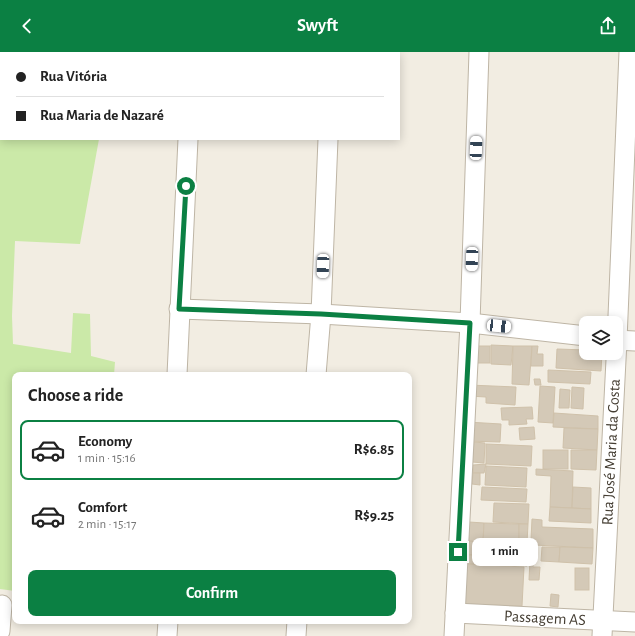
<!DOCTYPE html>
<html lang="en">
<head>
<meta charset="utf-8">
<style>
  body { margin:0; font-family:"Alegreya Sans",sans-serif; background:#f6f6f6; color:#222; height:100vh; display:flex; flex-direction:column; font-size:15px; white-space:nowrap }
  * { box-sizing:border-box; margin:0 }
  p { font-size:13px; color:#767676 }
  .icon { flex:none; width:22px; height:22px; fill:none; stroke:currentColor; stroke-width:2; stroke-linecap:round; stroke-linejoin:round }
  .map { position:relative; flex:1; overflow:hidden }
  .side { position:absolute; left:12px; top:320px; width:400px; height:252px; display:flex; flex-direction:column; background:#fff; border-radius:8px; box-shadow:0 2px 10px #0003 }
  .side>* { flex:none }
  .guide { position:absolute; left:0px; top:0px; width:400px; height:88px; box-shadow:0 2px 10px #0003; display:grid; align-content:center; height:88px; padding:0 16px; background:#fff }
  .fabs { position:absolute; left:579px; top:264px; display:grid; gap:8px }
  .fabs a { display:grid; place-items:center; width:44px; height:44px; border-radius:8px; background:#fff; box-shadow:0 2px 10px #0003; font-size:20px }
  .end { position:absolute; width:18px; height:18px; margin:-9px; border:5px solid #0b8043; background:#fff; box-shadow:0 0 0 2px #fff }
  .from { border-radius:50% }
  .bubble { position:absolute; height:28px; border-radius:8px; background:#fff; box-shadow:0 2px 10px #0003; font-size:13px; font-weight:700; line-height:28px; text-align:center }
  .car { position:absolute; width:12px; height:24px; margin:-12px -6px; border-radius:5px; box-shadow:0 0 3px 1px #0007; background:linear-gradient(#fff 24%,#345 0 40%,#fff 0 76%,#345 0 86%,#fff 0) }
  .guide b { display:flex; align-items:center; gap:14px; height:38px; font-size:15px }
  .guide b+b { border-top:1px solid #e0e0e0 }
  .guide i { width:10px; height:10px; background:#222 }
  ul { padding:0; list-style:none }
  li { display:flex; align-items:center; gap:12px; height:60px; margin:0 8px 6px; padding:0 8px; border:2px solid transparent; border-radius:8px }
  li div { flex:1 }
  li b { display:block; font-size:15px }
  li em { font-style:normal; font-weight:700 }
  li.active { border-color:#0b8043 }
  li>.icon { width:36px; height:36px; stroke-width:1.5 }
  h2 { padding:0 16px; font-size:18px; line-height:48px }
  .button { display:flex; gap:8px; margin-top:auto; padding:8px 16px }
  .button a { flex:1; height:46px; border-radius:8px; background:#0b8043; color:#fff; font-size:16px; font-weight:700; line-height:46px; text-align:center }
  header { display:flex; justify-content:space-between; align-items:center; height:52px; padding:0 16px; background:#0b8043; color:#fff; font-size:18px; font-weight:700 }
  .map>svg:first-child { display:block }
  .green { fill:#cbe9a8 }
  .building { fill:#d4c9b7; stroke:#cfc1aa }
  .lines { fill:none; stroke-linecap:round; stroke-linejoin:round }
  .minor-casing { stroke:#beb5a5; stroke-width:21 }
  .minor { stroke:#fff; stroke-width:19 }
  .route { stroke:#0b8043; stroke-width:5 }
  .labels { text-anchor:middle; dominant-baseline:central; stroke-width:3; stroke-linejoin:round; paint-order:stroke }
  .street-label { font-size:16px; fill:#443d32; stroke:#fff }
</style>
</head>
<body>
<header><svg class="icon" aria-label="back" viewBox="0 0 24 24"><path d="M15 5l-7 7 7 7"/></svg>Swyft<svg class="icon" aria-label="share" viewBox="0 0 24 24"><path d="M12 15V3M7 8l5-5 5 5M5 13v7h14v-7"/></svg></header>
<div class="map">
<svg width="635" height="584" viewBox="0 0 635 584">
  <rect width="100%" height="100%" fill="#f2ede2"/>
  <polygon class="green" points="0,0 132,0 1,1 1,87 99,87 80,192 15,189 12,264 13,292 71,301 73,261 90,262 91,304 115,310 114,323 15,323 15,539 0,537"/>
  <g class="building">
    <polygon points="491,293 513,294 511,313 491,312"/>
    <rect x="474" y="294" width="16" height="17"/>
    <polygon points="513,294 532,294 529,333 512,332"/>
    <polygon points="532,294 538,294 537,302 543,302 543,314 531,314"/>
    <polygon points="557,297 586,298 586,301 602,301 601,319 556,316"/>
    <polygon points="548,318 591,320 590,332 548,330"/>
    <polygon points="534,327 540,327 541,333 535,333"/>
    <polygon points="469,333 516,335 515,353 486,351 486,345 469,344"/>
    <polygon points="540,334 555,335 553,371 538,370"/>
    <polygon points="572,335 584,336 583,357 571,356"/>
    <polygon points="560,337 570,338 569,356 559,356"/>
    <polygon points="532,355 533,367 526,367 527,372 509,373 509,368 502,368 501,356"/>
    <polygon points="554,361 598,364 598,377 553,375"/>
    <polygon points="467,370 501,372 500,390 466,389"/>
    <polygon points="534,375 535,387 520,388 519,376"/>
    <polygon points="564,376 598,377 597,398 563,396"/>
    <polygon points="474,390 485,391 484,411 472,410"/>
    <polygon points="486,392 532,394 531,414 486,412"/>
    <rect x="543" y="398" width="25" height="19"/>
    <polygon points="571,398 597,398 596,418 571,417"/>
    <polygon points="486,412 484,421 473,421 473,413"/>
    <polygon points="486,414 527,416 526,435 485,433"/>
    <polygon points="536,417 573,419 572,456 550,455 551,424 536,423"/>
    <polygon points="473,421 480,421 480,433 472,432"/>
    <polygon points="482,435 527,437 526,450 481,448"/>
    <polygon points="573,435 591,436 591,457 572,456"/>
    <polygon points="494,451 529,452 528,472 493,470"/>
    <polygon points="550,455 591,457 591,471 549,469"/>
    <polygon points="532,467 542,468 542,475 593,477 593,496 534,493 533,515 540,515 539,528 529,528"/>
    <polygon points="469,470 484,471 483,490 468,489"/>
    <polygon points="484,471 519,472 519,490 483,490"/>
    <polygon points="519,472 528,472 527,491 519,490"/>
    <polygon points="468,489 483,490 482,503 467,503"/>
    <polygon points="483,490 527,491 527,514 482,512"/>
    <polygon points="542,495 560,495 559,510 541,509"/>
    <polygon points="560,495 593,496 592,512 559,510"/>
    <rect x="467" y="503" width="15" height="9"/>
    <polygon points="467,512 524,515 522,554 465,552"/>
    <rect x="575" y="516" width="14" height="22"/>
    <polygon points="551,542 559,543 558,555 550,554"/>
  </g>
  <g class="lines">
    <defs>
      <g id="minor">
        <polyline points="192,1 192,0"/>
        <polyline points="331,1 331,0"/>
        <polyline points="179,257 321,262 470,271 586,284"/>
        <polyline points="616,288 635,289"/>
        <polyline points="177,323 188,87"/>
        <polyline points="316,323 321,262 328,87"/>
        <polyline points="455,561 635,570"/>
        <polyline points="0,579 2,553"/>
        <polyline points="167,584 168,569"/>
        <polyline points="296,584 297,569"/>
        <polyline points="454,584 470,271 479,0"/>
        <polyline points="602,584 617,288 629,0"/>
      </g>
    </defs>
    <use href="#minor" class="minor-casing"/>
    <use href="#minor" class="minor"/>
  </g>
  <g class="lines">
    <polyline class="route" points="186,134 179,257 321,262 470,271 458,500"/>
  </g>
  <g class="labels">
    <g class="street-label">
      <text transform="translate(611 400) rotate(-87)">Rua José Maria da Costa</text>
      <text transform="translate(545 566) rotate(3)">Passagem AS</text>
    </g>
  </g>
</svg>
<div class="fabs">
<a><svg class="icon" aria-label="layers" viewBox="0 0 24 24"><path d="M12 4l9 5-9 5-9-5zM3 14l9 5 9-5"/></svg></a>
</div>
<i class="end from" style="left:186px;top:134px"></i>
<i class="end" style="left:458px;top:500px"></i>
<div class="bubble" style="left:472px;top:486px;width:66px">1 min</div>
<i class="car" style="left:476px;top:96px;rotate:2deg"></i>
<i class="car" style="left:472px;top:207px;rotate:182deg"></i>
<i class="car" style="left:323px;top:214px;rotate:182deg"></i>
<i class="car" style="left:499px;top:274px;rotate:96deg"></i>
<div class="guide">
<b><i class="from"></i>Rua Vitória</b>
<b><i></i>Rua Maria de Nazaré</b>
</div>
<section class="side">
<h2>Choose a ride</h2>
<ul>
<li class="active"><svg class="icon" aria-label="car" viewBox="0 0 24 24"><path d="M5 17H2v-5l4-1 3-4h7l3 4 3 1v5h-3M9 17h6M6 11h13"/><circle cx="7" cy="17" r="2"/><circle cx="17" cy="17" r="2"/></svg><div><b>Economy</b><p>1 min · 15:16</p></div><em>R$6.85</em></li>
<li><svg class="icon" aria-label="car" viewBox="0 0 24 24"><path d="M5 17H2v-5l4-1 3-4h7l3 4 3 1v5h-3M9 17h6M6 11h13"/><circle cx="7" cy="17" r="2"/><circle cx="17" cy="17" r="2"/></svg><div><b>Comfort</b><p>2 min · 15:17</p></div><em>R$9.25</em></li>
</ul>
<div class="button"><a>Confirm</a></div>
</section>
</div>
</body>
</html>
